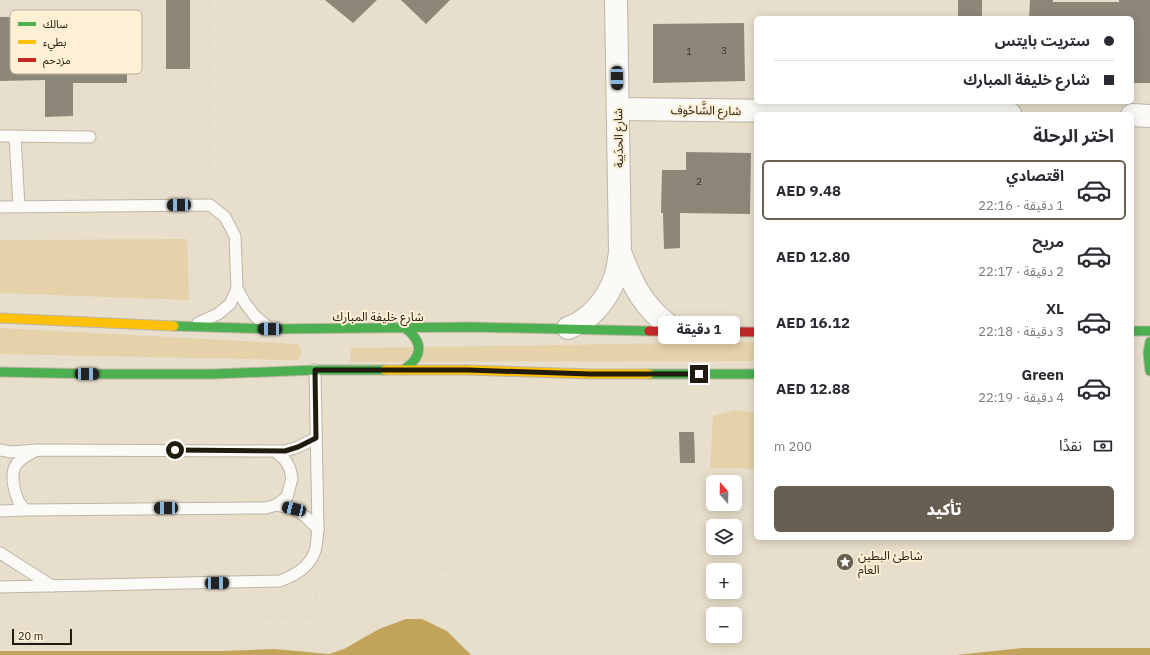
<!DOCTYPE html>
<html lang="ar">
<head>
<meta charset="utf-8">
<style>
  body { margin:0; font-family:"IBM Plex Sans","Noto Sans Arabic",sans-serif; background:#f7f7f7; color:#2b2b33; direction:rtl; height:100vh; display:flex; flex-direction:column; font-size:15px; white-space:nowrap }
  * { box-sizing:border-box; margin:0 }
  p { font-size:13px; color:#7c7c81 }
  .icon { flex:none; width:22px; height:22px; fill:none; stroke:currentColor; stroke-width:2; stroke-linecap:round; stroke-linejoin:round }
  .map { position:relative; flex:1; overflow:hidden; direction:ltr }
  .details { position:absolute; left:754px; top:112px; width:380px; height:428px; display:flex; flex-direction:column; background:#fff; border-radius:6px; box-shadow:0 2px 10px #0003; direction:rtl }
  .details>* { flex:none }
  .banner { position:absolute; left:754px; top:16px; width:380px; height:88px; border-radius:6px; box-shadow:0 2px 10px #0003; direction:rtl; display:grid; align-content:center; height:88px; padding:0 20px; background:#fff }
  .needle { width:26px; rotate:340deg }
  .controls { position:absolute; left:706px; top:475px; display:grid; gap:8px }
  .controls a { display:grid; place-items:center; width:36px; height:36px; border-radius:6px; background:#fff; box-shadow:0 2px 10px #0003; font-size:20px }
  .scale { position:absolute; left:12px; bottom:10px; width:60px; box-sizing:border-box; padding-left:4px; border:2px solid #211b0f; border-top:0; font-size:11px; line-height:14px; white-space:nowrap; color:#211b0f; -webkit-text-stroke:3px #fdf0d4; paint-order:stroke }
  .end { position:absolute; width:18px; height:18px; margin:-9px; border:5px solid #211b0f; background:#fff; box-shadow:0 0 0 2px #fff }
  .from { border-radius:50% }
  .bubble { position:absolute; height:28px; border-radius:6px; background:#fff; box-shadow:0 2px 10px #0003; font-size:13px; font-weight:800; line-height:28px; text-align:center; direction:rtl }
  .car { position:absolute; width:12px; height:24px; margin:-12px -6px; border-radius:5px; box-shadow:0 0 3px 1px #0007; background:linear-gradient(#222 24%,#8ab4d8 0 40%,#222 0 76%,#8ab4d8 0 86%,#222 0) }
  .banner b { display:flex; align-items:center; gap:14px; height:38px; font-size:15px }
  .banner b+b { border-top:1px solid #e1e1e2 }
  .banner i { width:10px; height:10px; background:#2b2b33 }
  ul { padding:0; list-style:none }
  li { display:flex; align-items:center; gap:12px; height:60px; margin:0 8px 6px; padding:0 12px; border:2px solid transparent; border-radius:6px }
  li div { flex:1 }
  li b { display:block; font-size:15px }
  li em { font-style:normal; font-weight:800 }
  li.current { border-color:#665f51 }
  li>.icon { width:36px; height:36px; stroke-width:1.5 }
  h2 { padding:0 20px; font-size:18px; line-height:48px }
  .pay { display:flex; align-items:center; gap:10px; height:44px; padding:0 20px; font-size:15px }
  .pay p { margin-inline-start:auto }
  .button { display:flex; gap:8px; margin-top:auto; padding:8px 20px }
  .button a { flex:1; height:46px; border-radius:6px; background:#665f51; color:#fff; font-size:16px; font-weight:800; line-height:46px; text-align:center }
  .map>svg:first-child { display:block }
  .green { fill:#e5d2ab }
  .water { fill:#c2a35a }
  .building { fill:#8d8779 }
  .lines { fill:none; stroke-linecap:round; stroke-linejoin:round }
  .lane-casing { stroke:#bdb5a7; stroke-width:13 }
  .street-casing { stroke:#bdb5a7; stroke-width:24 }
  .fast-casing { stroke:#bdb5a7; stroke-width:11 }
  .slow-casing { stroke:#bdb5a7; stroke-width:11 }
  .jam-casing { stroke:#bdb5a7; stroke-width:11 }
  .path { stroke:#dddad4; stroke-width:2.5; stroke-dasharray:2 3; stroke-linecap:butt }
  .lane { stroke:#fbfaf7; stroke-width:11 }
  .street { stroke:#fbfaf7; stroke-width:22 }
  .fast { stroke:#4caf50; stroke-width:9 }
  .slow { stroke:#ffc107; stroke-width:9 }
  .jam { stroke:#c62828; stroke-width:9 }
  .route { stroke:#211b0f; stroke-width:5 }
  .labels { text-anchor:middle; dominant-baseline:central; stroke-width:4; stroke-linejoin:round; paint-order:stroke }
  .number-label { font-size:10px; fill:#3c362a }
  .street-label { font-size:12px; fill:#211b0f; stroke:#fdf0d4 }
  .poi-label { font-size:12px; fill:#211b0f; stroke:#fdf0d4; text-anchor:start }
  .key { fill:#fdf0d4; stroke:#bbb099; stroke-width:1 }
  .key-label { font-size:11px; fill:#211b0f }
</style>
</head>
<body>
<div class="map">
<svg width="1150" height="655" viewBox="0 0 1150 655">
  <rect width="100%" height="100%" fill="#e7decb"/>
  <g class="green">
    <polygon points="187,239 189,300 0,293 0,240"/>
    <polygon points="0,328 298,344 302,354 297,360 0,354"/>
    <polygon points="756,342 756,361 350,362 351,348"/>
    <polygon points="735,410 756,413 756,469 710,468 713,416"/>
  </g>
  <g class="water">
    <polygon points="406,619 422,619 447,631 471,655 0,655 0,651 223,651 275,649 329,654 344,649 379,629"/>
    <polygon points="1022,648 1150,648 1150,655 956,655"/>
  </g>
  <g class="building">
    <rect x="166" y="0" width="24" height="69"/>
    <polygon points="325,0 377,0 353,23"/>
    <polygon points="401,0 450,0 426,24"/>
    <rect x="958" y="0" width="24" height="18"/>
    <polygon points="1030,0 1053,0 1053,2 1119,2 1119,0 1150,0 1150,83 1132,83 1132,18 1029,18"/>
    <polygon points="127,16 127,83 73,83 73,116 45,117 45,80 0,81 0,17"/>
    <polygon points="744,23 745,81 653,83 653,24"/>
    <polygon points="686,152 751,153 750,214 680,213 680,248 664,249 663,213 661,213 662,170 686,170"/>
    <polygon points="679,432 694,432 695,463 680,463"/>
  </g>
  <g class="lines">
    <defs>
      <g id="lane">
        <polyline points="0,136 90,137"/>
        <polyline points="15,136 19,207"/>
        <polyline points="0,207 210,205 225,217 235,236 237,289 245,303 255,316 268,327"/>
        <polyline points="198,323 218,314 230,304 237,289"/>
        <polyline points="0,450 11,452 37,450 285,451 298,447 316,438"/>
        <path d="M37,450c-7,4 -17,8 -21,15 -6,8 -2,26 2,35 1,3 5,7 7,10l241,-2 10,-3 11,-8 5,-19 -2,-9 -4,-8 -11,-10"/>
        <polyline points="276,505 294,509 306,517 318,529"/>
        <polyline points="0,511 25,510"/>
        <polyline points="0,553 52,586"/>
        <path d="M0,587l280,-6c15,-6 29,-13 35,-30 2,-6 2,-15 3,-22l-3,-159"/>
      </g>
      <g id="street">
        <polyline points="618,109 1010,114"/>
        <polyline points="1132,115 1150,116"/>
        <path d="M620,252c8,20 16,41 31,57 7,9 17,15 26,23"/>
        <path d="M568,328c5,-2 10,-4 14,-7 16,-10 29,-29 34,-47 2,-7 3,-15 4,-22l-4,-252"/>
      </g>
      <g id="fast">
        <polyline points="174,326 270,329 471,327 649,331"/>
        <polyline points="1132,331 1150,331"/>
        <polyline points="1150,342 1148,353 1150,371"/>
        <path d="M403,370c20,-13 21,-28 2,-42"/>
        <polyline points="0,372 101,374 214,374 315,370 385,370"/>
        <polyline points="649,374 756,374"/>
      </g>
      <g id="slow">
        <polyline points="0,318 174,326"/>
        <polyline points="385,370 468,370 590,374 649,374"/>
      </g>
      <polyline id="jam" points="649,331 756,332"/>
    </defs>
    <use href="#lane" class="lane-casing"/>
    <use href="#street" class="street-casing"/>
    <use href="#fast" class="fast-casing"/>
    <use href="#slow" class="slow-casing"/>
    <use href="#jam" class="jam-casing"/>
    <g class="path">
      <polyline points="209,0 210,190"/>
      <polyline points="334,513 387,545 414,559 434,566 451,571 476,574 494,572 520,566 564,541 580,527 638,485 697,476 756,479"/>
      <polyline points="1103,538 1112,542 1150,548"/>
      <polyline points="0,622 318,617 314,580"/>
    </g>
    <use href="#lane" class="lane"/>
    <use href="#street" class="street"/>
    <use href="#fast" class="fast"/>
    <use href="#slow" class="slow"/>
    <use href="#jam" class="jam"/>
  </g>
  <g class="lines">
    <polyline class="route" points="175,450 285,451 298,447 316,438 315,370 468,370 590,374 699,374"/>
  </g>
  <defs>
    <symbol id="sight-disc" viewBox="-11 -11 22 22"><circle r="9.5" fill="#665f51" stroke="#fdf0d4"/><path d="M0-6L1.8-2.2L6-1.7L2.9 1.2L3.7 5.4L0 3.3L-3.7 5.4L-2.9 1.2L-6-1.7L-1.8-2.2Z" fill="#fff"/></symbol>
  </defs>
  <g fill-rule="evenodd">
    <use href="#sight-disc" x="835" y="552" width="20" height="20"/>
  </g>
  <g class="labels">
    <g class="number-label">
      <text x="724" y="50">3</text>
      <text x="689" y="51">1</text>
      <text x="699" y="181">2</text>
    </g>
    <g class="street-label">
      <text transform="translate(706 110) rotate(1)">شارع الشَّاحُوف</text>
      <text transform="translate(618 138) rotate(-91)">شارع الحدَيبة</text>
      <text x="378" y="316">شارع خليفة المبارك</text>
    </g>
    <g class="poi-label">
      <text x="858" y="555">شاطئ البطين<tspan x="858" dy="14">العام</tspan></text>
    </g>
  </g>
  <rect x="10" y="10" width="132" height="64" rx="6" class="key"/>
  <rect x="18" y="22" width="18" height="4" fill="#4caf50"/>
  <rect x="18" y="40" width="18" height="4" fill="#ffc107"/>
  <rect x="18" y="58" width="18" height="4" fill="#c62828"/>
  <g class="key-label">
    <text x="43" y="28">سالك</text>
    <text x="43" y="46">بطيء</text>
    <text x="43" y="64">مزدحم</text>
  </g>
</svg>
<div class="controls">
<a><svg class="needle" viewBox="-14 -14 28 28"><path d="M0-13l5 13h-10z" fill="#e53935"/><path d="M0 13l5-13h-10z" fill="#7c7c81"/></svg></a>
<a><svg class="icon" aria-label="layers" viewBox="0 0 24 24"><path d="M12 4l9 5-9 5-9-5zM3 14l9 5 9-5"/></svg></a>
<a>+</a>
<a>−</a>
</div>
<div class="scale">20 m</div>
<i class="end from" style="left:175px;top:450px"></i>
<i class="end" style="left:699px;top:374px"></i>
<div class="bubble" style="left:658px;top:316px;width:82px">1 دقيقة</div>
<i class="car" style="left:617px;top:78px;rotate:179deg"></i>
<i class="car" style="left:179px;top:205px;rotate:269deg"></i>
<i class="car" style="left:270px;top:329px;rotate:271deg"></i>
<i class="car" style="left:87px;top:374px;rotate:91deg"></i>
<i class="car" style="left:166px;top:508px;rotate:269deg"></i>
<i class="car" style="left:294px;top:509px;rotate:283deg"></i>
<i class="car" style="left:217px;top:583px;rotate:89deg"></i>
<div class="banner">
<b><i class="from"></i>ستريت بايتس</b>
<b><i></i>شارع خليفة المبارك</b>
</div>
<section class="details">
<h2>اختر الرحلة</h2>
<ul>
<li class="current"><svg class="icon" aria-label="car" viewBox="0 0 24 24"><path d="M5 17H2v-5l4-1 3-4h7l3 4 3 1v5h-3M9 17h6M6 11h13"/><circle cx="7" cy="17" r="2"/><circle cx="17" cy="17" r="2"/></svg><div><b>اقتصادي</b><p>1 دقيقة · 22:16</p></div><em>AED 9.48</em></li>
<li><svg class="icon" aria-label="car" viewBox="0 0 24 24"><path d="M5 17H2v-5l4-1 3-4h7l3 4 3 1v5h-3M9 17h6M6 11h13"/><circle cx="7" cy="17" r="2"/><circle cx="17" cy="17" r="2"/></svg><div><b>مريح</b><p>2 دقيقة · 22:17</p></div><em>AED 12.80</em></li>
<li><svg class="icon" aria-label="car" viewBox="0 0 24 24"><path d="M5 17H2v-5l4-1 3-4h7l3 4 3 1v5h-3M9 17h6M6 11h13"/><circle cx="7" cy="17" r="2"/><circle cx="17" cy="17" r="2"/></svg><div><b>XL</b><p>3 دقيقة · 22:18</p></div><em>AED 16.12</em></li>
<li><svg class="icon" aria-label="car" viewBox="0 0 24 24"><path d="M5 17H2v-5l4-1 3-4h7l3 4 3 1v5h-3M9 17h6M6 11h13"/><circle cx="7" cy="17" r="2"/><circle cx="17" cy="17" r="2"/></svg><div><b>Green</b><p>4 دقيقة · 22:19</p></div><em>AED 12.88</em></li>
</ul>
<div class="pay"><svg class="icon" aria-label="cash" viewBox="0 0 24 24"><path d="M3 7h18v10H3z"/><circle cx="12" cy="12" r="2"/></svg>نقدًا<p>200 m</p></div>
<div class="button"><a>تأكيد</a></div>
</section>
</div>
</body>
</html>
